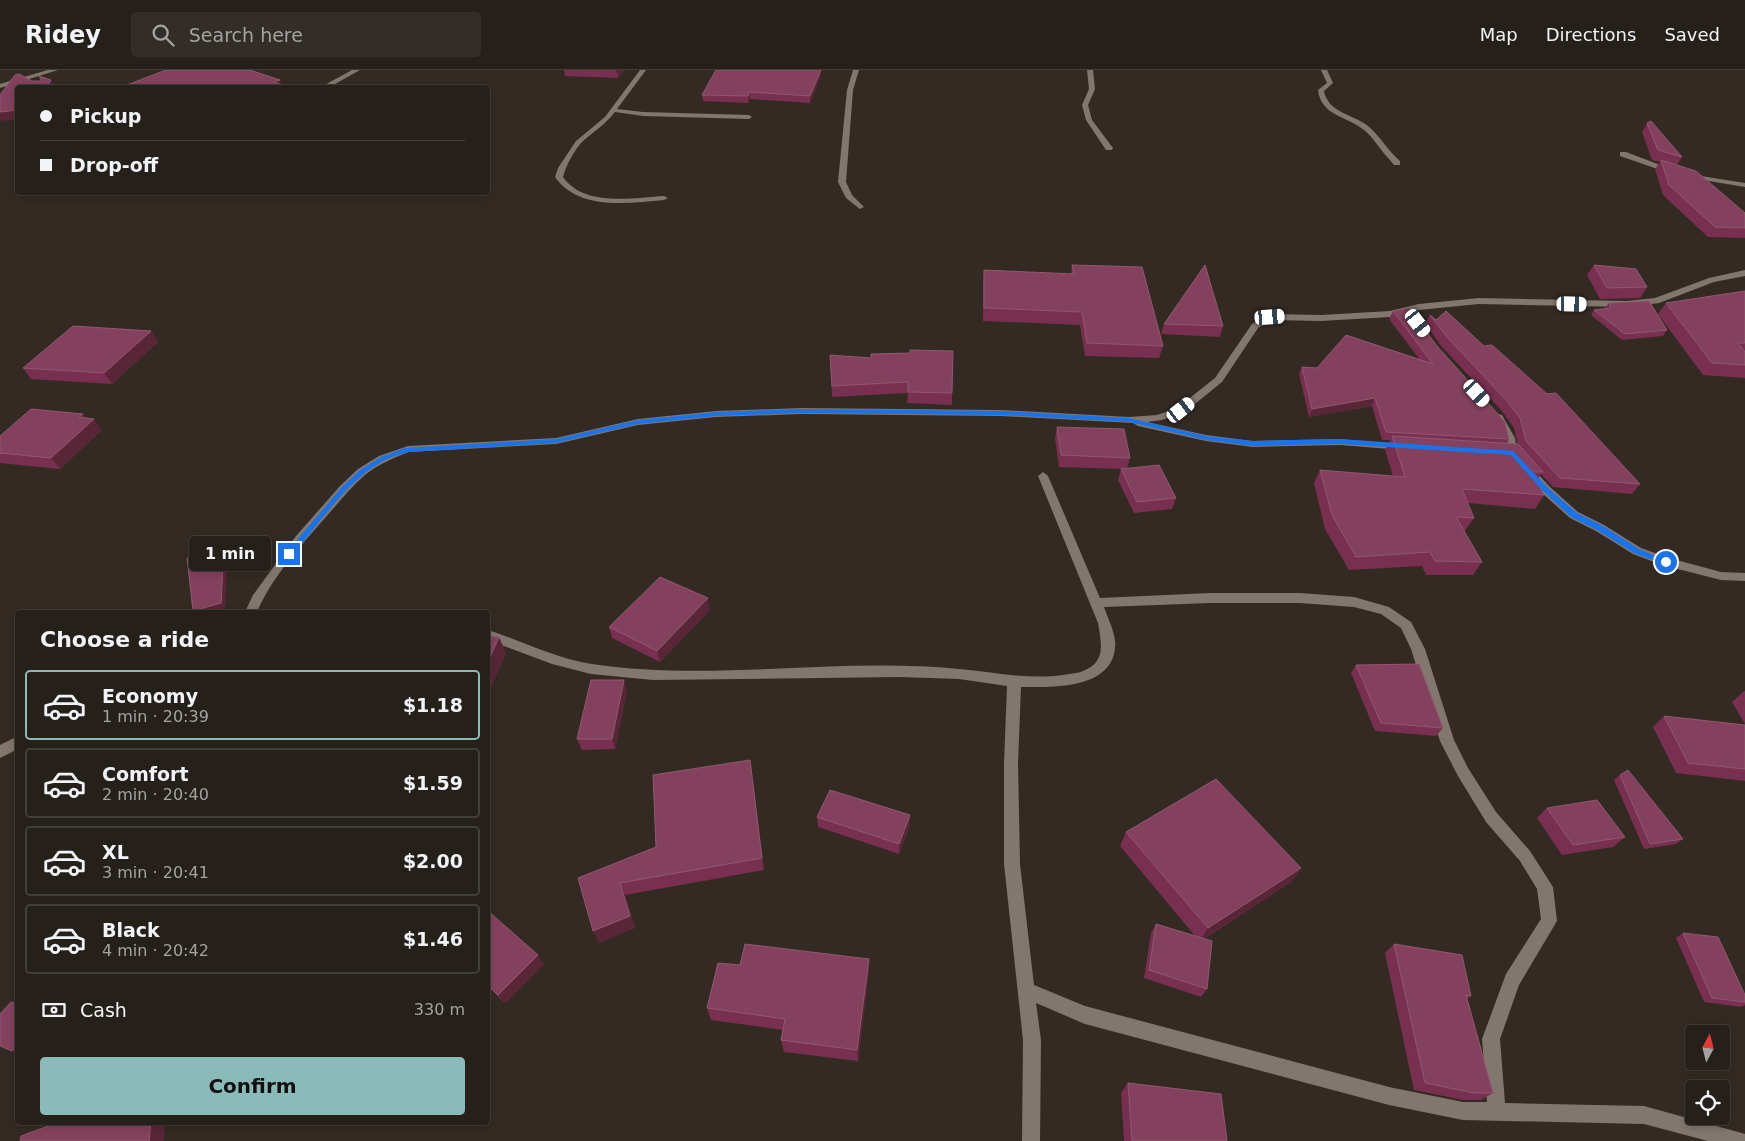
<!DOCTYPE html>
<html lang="en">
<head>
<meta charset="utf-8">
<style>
  body { margin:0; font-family:"DejaVu Sans",sans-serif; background:#322d27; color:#f1f3f6; height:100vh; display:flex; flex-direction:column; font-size:19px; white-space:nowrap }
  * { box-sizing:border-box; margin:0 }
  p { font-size:16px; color:#a4a3a2 }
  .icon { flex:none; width:28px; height:28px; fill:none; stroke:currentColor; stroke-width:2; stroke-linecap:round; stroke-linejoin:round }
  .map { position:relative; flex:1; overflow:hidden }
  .details { position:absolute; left:15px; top:540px; width:475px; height:515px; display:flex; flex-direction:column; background:#26201a; border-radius:5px; box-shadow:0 2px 8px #0003,0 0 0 1px #423e39 }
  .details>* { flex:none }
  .top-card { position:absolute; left:15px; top:15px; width:475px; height:110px; border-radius:5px; box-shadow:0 2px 8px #0003,0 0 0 1px #423e39; display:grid; align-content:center; height:110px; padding:0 25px; background:#26201a }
  .needle { width:32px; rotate:7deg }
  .controls { position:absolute; left:1685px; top:955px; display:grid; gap:10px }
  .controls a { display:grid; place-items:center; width:45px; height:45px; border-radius:5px; background:#26201a; box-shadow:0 2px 8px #0003,0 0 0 1px #423e39; font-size:25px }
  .end { position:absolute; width:22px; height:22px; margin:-11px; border:6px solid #1a73e8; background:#fff; box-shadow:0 0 0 2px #fff }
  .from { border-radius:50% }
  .bubble { position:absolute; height:35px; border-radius:5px; background:#26201a; box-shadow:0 2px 8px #0003,0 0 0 1px #423e39; font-size:16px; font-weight:700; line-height:35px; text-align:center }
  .car { position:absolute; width:15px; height:30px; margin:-15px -8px; border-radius:6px; box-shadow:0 0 4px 1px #0007; background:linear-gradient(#fff 24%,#345 0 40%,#fff 0 76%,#345 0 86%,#fff 0) }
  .top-card b { display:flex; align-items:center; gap:18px; height:48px; font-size:19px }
  .top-card b+b { border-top:1px solid #423e39 }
  .top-card i { width:12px; height:12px; background:#f1f3f6 }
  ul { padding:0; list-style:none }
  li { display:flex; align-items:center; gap:15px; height:70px; margin:0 10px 8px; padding:0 15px; border:2px solid #423e39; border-radius:5px }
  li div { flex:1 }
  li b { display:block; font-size:19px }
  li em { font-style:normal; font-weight:700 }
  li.current { border-color:#8bbbb9 }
  li>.icon { width:45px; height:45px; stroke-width:1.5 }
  h2 { padding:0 25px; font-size:22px; line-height:60px }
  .pay { display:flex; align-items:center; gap:12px; height:55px; padding:0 25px; font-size:19px }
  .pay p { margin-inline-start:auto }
  .action { display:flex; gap:10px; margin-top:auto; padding:10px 25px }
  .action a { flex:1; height:58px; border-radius:5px; background:#8bbbb9; color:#111; font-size:20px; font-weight:700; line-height:58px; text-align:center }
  header { display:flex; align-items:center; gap:30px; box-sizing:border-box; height:70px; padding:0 25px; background:#26201a; border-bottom:1px solid #423e39 }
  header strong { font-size:24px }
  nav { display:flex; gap:28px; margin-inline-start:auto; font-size:18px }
  .search { width:350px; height:45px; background:#322d27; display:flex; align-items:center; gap:12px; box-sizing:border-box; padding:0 18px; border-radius:5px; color:#a4a3a2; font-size:19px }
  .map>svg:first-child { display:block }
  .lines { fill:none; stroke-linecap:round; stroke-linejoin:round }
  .minor { fill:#82776e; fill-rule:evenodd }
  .wall { fill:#792f50 }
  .shaded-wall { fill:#592638 }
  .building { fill:#84415d; stroke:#91586f }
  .route { fill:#1a73e8 }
</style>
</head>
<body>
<header>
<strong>Ridey</strong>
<div class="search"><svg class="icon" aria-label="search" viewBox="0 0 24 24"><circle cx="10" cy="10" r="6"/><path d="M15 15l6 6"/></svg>Search here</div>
<nav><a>Map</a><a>Directions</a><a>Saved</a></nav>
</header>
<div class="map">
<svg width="1745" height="1071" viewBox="0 0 1745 1071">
  <rect width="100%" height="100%" fill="#332a23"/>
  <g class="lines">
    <g class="minor">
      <polygon points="48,0 58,0 0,18 0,14"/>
      <polygon points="352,0 360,0 328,18 319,18"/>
      <path d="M640,0h6l-29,39 26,3 106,3 3,2 -3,2 -106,-3 -28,-4c-9,12 -22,20 -33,30 -8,9 -16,23 -19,35 21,30 69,21 101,19l4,2 -4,2c-36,3 -85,11 -109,-23l3,-9 18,-27 29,-24z"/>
      <polygon points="853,0 859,0 853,20 846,112 852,125 864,137 860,139 846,128 838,112 847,20"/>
      <polygon points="1087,0 1093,0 1095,19 1088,35 1092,50 1113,78 1112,80 1106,80 1086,50 1082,35 1089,19"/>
      <path d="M1321,0h6l6,13 -9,8c4,22 29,23 44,35 12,10 20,25 32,35v4h-6l-4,-5c-9,-9 -16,-22 -26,-30 -17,-14 -43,-14 -46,-40l9,-7z"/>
      <polygon points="1620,82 1626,82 1676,101 1669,103 1620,86"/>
      <polygon points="1688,104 1745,113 1745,117 1691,108 1688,108"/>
      <path d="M1745,200v6l-31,6 -55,21 -32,4 -148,-3 -60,6 -29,7 -69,4 -49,-1 -14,8 -36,54 -37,30 -23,8 -15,2 59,13 47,6 87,-2 67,6 1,2 -1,2 -4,1 -63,-5 -87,2 -47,-6 -68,-15 -5,-3 -132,-7 -199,-2 -86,3 -78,8 -82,19 -147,8c-16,6 -30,12 -44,23 -14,12 -26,27 -39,42 -25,28 -54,60 -69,95h-12l8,-17 43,-59 44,-50 18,-17 21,-13 29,-10 148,-8 82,-19 78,-8 86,-3 199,2 128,7 28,-2 20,-7 38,-30 37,-54 18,-10 51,1 69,-4 29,-7 60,-6 148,3 28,-3 54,-20z"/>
      <polygon points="1498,344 1502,345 1515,368 1517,381 1550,417 1578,442 1604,455 1641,478 1669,488 1721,502 1745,503 1745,511 1721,510 1662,495 1633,484 1596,461 1570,448 1542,423 1509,385 1505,378 1505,368 1493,347"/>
      <path d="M1043,402l5,4 52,122 110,-5h90l54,4 35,10 22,15 14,27 29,91 14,28 28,44 34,39 23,36 4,34 -38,64 -19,54 5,64 139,3 94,26 7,2v7h-37l-64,-17 -181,-4 -74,-15 -304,-81 -49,-21 5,37 -1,101h-18l1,-101 -19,-176v-100l3,-78 -48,-7 -60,-2 -246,3 -62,-6 -39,-10 -64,-24v-10c34,11 68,29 104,34 120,18 247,-7 367,5 37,3 72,12 110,5 4,-1 10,-1 14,-3 24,-9 18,-29 15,-48l-60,-147zM1210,533h90l54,4 27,7 20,14 10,21 29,92 18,35 28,46 34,39 17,28 4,30 -35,55 -24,65 5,63h-24l-74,-15 -304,-81 -51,-21 -14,-121 -2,-100 3,-77c30,0 90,3 94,-39 2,-12 -7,-29 -11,-41z"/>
      <polygon points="18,666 18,679 0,688 0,675"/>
    </g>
  </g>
  <g class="wall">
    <polygon points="564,0 624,0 618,8 565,6"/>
    <polygon points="821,6 810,33 750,29 748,33 703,31 702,25"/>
    <polygon points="1647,53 1682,87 1677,95 1745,143 1745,168 1708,167 1663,125 1655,99 1660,92 1652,90 1642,62"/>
    <polygon points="1072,195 1163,276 1159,288 1085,286 1080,255 983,251 983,213 984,200 1071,204"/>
    <polygon points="1594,195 1647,217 1640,228 1600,229 1587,205"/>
    <polygon points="1745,221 1745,308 1703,305 1658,244 1666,233"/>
    <polygon points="1609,233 1667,260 1663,266 1622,270 1591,245 1594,240 1605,238"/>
    <polygon points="1393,241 1509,369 1507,374 1518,375 1514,358 1502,341 1442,277 1425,254 1430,245 1436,250 1484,276 1640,414 1632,424 1553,417 1541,404 1537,411 1544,425 1535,439 1468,433 1474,448 1464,462 1482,492 1473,505 1426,505 1422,496 1349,500 1325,459 1314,413 1320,400 1393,406 1385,380 1390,370 1382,370 1372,336 1309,347 1299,304 1302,297 1317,298 1420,290 1389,249"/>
    <polygon points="1164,254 1223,256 1220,267 1161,264"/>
    <polygon points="151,261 158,272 112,314 31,309 23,298"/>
    <polygon points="830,285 952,323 952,335 907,333 908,323 832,327"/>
    <polygon points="86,348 102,360 60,399 0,393 0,366"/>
    <polygon points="1057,357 1130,388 1127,398 1176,428 1172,439 1134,443 1118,410 1121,399 1125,399 1059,397 1055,368"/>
    <polygon points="710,540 660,592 612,568 609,557"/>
    <polygon points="1356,595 1443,658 1436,666 1375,661 1351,603"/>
    <polygon points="627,621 615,679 582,680 577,669"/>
    <polygon points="1744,621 1745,621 1745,654 1732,632"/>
    <polygon points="1664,646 1745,655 1745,711 1676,703 1653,657"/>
    <polygon points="752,703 764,800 625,825 635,858 599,873 578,808 656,777"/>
    <polygon points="1620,705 1683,769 1676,774 1644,779 1614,710"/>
    <polygon points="1547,738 1625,767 1613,777 1562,785 1537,748"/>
    <polygon points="910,745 910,755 899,784 818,757 817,747"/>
    <polygon points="1126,762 1301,798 1291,812 1204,869 1207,919 1201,927 1144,908 1151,863 1156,854 1195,866 1120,776"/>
    <polygon points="488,841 544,894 505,933 488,917"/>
    <polygon points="1683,863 1745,925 1745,935 1741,937 1704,932 1676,868"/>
    <polygon points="1394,874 1471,926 1467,929 1493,1023 1481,1030 1463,1030 1414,1020 1385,883"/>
    <polygon points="740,895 869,902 858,991 784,982 781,970 783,960 711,950 707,938"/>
    <polygon points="1128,1013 1227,1071 1124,1071 1121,1023"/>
  </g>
  <g class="shaded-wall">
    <polygon points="616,0 624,0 618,8"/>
    <polygon points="821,0 821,6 810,33 810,26"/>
    <polygon points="51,10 56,18 46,18"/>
    <polygon points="280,10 283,18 274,12"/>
    <polygon points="749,22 750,29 748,33 748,26"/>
    <polygon points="18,40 18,49 0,51 0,42"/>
    <polygon points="151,261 158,272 112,314 104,303"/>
    <polygon points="1375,328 1372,336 1309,347 1312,339"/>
    <polygon points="83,344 89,353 94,349 102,360 60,399 51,388 79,347"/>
    <polygon points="224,477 228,483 225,539 212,542 194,542 193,541"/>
    <polygon points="708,528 710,540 660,592 657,581"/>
    <polygon points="499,567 506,583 488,625 488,592"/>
    <polygon points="624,610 627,621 615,679 612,669"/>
    <polygon points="750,690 752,703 764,800 762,788"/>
    <polygon points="910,745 910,755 899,784 899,774"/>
    <polygon points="1301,798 1291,812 1200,871 1208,858"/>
    <polygon points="620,813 625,825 635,858 599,873 593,861"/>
    <polygon points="538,885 544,894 505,933 498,925"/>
    <polygon points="869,889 869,902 858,991 857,980"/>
    <polygon points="18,975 18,983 12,981"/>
    <polygon points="151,1052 165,1052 164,1071 149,1071"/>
  </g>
  <g class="building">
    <polygon points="166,0 250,0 280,10 274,12 289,18 119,18"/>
    <polygon points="716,0 821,0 810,26 749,22 748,26 702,25"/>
    <polygon points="19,4 32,11 42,11 39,6 51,10 46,18 18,18 18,40 0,42 0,25 15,5"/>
    <polygon points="1651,51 1682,87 1658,80 1647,53"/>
    <polygon points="1661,90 1696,101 1745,143 1745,158 1715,157 1669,115"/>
    <polygon points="1072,195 1142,197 1163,276 1087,273 1082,242 984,238 984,200 1074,204"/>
    <polygon points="1205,195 1223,256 1164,254"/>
    <polygon points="1594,195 1636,199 1647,217 1607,218"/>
    <polygon points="1745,221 1745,273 1738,273 1745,282 1745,295 1712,293 1666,233"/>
    <polygon points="1649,231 1667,260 1625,264 1594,240 1611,238 1609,233"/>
    <polygon points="1409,238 1437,276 1505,352 1509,369 1386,362 1375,328 1312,339 1302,297 1317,298 1346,265 1433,294 1393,241"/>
    <polygon points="1446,241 1484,276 1492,275 1547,324 1556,323 1640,414 1560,408 1526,371 1520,348 1507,331 1447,267 1430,245 1436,250"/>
    <polygon points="73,256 151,261 104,303 23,298"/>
    <polygon points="910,280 953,281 952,323 908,322 908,312 832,316 830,285 871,288 871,284 910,283"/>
    <polygon points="31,339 83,344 79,347 94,349 51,388 0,383 0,366"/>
    <polygon points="1057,357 1124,359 1130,388 1061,385"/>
    <polygon points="1392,366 1518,374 1543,402 1532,402 1544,425 1462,419 1474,448 1456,447 1482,492 1435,491 1430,482 1356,487 1332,445 1320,400 1405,407"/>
    <polygon points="1159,395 1176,428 1137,432 1121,399"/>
    <polygon points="224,477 221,533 193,541 187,488"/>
    <polygon points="660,507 708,528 657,581 609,557"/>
    <polygon points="488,566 499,567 488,592"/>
    <polygon points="1419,594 1443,658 1381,653 1356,595"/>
    <polygon points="591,610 624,610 612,669 577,669"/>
    <polygon points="1664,646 1745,655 1745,699 1688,693"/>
    <polygon points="750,690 762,788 620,813 630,846 593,861 578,808 656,777 653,705"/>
    <polygon points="1628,700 1683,769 1650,774 1620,705"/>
    <polygon points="1216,709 1301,798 1208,858 1126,762"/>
    <polygon points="830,720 910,745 899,774 817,747"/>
    <polygon points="1597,730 1625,767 1573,775 1547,738"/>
    <polygon points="488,841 538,885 498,925 488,915"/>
    <polygon points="1156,854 1212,871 1207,919 1149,900"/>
    <polygon points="1683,863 1718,867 1745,925 1745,932 1712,928"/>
    <polygon points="745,874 869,889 857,980 781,970 785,949 707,938 718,893 740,895"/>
    <polygon points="1394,874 1462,885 1471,926 1466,925 1493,1023 1474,1023 1425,1013"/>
    <polygon points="11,932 18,934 18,975 12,981 0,976 0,944"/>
    <polygon points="1128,1013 1221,1024 1227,1071 1132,1071"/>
    <polygon points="59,1052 151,1052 149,1071 20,1071 21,1066"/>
  </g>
  <path class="route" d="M802,339l199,2 128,7 77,18 47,5 87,-2 173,12 35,37 29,25 26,13 36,23 31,13 -4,3 -32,-12 -37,-23 -26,-13 -28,-26 -32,-36 -171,-11 -87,2 -47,-6 -77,-18 -128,-7 -199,-2 -86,3 -78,8 -82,19 -147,9c-8,2 -15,4 -22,7 -38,18 -69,66 -95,97l-3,1 -4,-3 57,-67 18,-17 21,-13 24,-9 151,-9 82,-19 78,-8z"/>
</svg>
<div class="controls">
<a><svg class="needle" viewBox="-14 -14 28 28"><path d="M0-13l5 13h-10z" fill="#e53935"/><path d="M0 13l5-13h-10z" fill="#a4a3a2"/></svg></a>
<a><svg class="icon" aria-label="locate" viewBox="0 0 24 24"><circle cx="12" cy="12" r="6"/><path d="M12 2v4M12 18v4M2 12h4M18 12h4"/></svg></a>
</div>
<i class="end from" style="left:1666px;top:492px"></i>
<i class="end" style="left:289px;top:484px"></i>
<div class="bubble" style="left:189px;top:466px;width:82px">1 min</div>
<i class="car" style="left:1572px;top:234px;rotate:91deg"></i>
<i class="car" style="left:1270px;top:247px;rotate:86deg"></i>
<i class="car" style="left:1418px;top:253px;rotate:142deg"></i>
<i class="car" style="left:1477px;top:323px;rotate:138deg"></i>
<i class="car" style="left:1181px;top:340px;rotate:52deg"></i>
<div class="top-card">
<b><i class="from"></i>Pickup</b>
<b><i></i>Drop-off</b>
</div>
<section class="details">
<h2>Choose a ride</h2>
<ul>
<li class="current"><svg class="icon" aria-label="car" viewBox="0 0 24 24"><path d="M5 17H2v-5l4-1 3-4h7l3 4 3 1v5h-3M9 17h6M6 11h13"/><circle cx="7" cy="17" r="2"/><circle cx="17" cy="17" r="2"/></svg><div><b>Economy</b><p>1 min · 20:39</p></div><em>$1.18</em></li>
<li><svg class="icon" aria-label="car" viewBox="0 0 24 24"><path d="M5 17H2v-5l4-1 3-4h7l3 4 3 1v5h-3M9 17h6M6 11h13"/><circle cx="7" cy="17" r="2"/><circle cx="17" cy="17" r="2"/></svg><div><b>Comfort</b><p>2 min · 20:40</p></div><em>$1.59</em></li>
<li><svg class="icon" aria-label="car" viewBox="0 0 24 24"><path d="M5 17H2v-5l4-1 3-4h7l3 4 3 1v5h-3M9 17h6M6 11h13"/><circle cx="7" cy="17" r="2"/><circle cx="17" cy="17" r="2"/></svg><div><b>XL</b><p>3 min · 20:41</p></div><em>$2.00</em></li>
<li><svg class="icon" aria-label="car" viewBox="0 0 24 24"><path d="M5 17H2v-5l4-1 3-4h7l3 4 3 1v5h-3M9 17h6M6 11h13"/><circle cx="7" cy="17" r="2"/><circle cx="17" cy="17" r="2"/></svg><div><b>Black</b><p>4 min · 20:42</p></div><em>$1.46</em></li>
</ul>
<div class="pay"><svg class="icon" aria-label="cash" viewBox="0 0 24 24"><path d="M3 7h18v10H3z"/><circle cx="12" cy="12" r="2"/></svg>Cash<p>330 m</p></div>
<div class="action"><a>Confirm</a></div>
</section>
</div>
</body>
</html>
